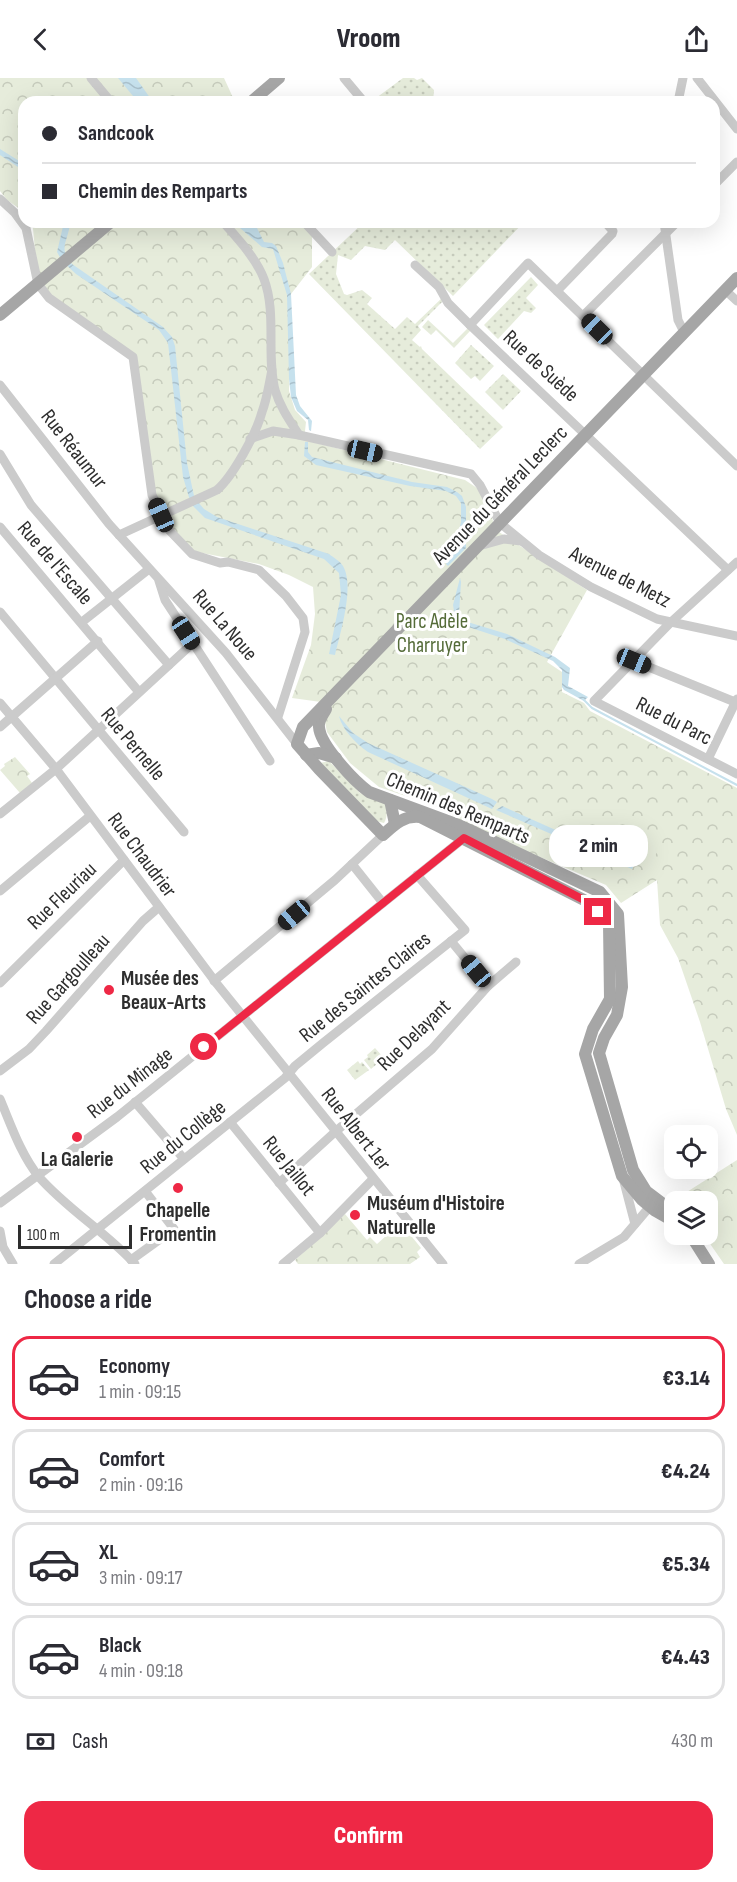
<!DOCTYPE html>
<html lang="en">
<head>
<meta charset="utf-8">
<style>
  body { margin:0; font-family:"Sofia Sans Condensed",sans-serif; background:#f7f7f7; color:#2b2b33; height:100vh; display:flex; flex-direction:column; font-size:22px; white-space:nowrap }
  * { box-sizing:border-box; margin:0 }
  p { font-size:20px; color:#7c7c81 }
  .icon { flex:none; width:33px; height:33px; fill:none; stroke:currentColor; stroke-width:2; stroke-linecap:round; stroke-linejoin:round }
  .map { position:relative; height:1186px; overflow:hidden }
  .side { display:flex; flex-direction:column; background:#fff; flex:1 }
  .side>* { flex:none }
  .guide { position:absolute; left:18px; top:18px; width:702px; height:132px; border-radius:18px; box-shadow:0 6px 24px #0002; display:grid; align-content:center; height:132px; padding:0 24px; background:#fff }
  .fabs { position:absolute; left:664px; top:1047px; display:grid; gap:12px }
  .fabs a { display:grid; place-items:center; width:54px; height:54px; border-radius:12px; background:#fff; box-shadow:0 6px 24px #0002; font-size:30px }
  .scale { position:absolute; left:18px; bottom:15px; width:114px; box-sizing:border-box; padding-left:6px; border:3px solid #2e2e2e; border-top:0; font-size:16px; line-height:21px; white-space:nowrap; color:#2e2e2e; -webkit-text-stroke:4px #fff; paint-order:stroke }
  .end { position:absolute; width:27px; height:27px; margin:-14px; border:8px solid #ee2845; background:#fff; box-shadow:0 0 0 3px #fff }
  .from { border-radius:50% }
  .bubble { position:absolute; height:42px; border-radius:18px; background:#fff; box-shadow:0 6px 24px #0002; font-size:20px; font-weight:800; line-height:42px; text-align:center }
  .car { position:absolute; width:18px; height:36px; margin:-18px -9px; border-radius:8px; box-shadow:0 0 4px 2px #0007; background:linear-gradient(#222 24%,#8ab4d8 0 40%,#222 0 76%,#8ab4d8 0 86%,#222 0) }
  .guide b { display:flex; align-items:center; gap:21px; height:57px; font-size:22px }
  .guide b+b { border-top:2px solid #e1e1e2 }
  .guide i { width:15px; height:15px; background:#2b2b33 }
  ul { padding:0; list-style:none }
  li { display:flex; align-items:center; gap:18px; height:84px; margin:0 12px 9px; padding:0 12px; border:3px solid #e1e1e2; border-radius:18px }
  li div { flex:1 }
  li b { display:block; font-size:22px }
  li em { font-style:normal; font-weight:800 }
  li.current { border-color:#ee2845 }
  li>.icon { width:54px; height:54px; stroke-width:1.5 }
  h2 { padding:0 24px; font-size:27px; line-height:72px }
  .pay { display:flex; align-items:center; gap:15px; height:66px; padding:0 24px; font-size:22px }
  .pay p { margin-inline-start:auto }
  .button { display:flex; gap:12px; margin-top:auto; padding:12px 24px }
  .button a { flex:1; height:69px; border-radius:18px; background:#ee2845; color:#fff; font-size:24px; font-weight:800; line-height:69px; text-align:center }
  header { display:flex; justify-content:space-between; align-items:center; height:78px; padding:0 24px; background:#fff; font-size:27px; font-weight:800 }
  .map>svg:first-child { display:block }
  .grass { fill:url(#grass-dots) }
  .park { fill:url(#park-crowns) }
  .pitch { fill:#e6ecdb }
  .water { fill:url(#water-waves) }
  .lines { fill:none; stroke-linecap:round; stroke-linejoin:round }
  .stream { stroke:#c6e1ed; stroke-width:2 }
  .minor { stroke:#cbcbcb; stroke-width:9 }
  .major { stroke:#a6a6a6; stroke-width:12 }
  .route { stroke:#ee2845; stroke-width:8 }
  .poi-dot { fill:#ee2845; stroke:#fff; stroke-width:2 }
  .labels { text-anchor:middle; dominant-baseline:central; stroke-width:6; stroke-linejoin:round; paint-order:stroke }
  .street-label { font-size:21px; fill:#2e2e2e; stroke:#fff }
  .park-label { font-size:21px; fill:#556c39; stroke:#fff }
  .poi-label { font-size:21px; font-weight:bold; fill:#2e2e2e; stroke:#fff; text-anchor:start }
</style>
</head>
<body>
<header><svg class="icon" aria-label="back" viewBox="0 0 24 24"><path d="M15 5l-7 7 7 7"/></svg>Vroom<svg class="icon" aria-label="share" viewBox="0 0 24 24"><path d="M12 15V3M7 8l5-5 5 5M5 13v7h14v-7"/></svg></header>
<div class="map">
<svg width="737" height="1186" viewBox="0 0 737 1186">
  <defs>
    <pattern id="grass-dots" width="8" height="8" patternUnits="userSpaceOnUse" patternTransform="scale(1.5)"><rect width="8" height="8" fill="#e6ecdb"/><path d="M2 2h.1M6 6h.1" fill="none" stroke="#c6cbbc" stroke-width="1.8" stroke-linecap="round"/></pattern>
    <pattern id="park-crowns" width="20" height="18" patternUnits="userSpaceOnUse" patternTransform="scale(1.5)"><rect width="20" height="18" fill="#e6ecdb"/><path d="M2 6a3 3 0 1 1 6 0M12 15a3 3 0 1 1 6 0" fill="none" stroke="#c6cbbc"/></pattern>
    <pattern id="water-waves" width="16" height="10" patternUnits="userSpaceOnUse" patternTransform="scale(1.5)"><rect width="16" height="10" fill="#c6e1ed"/><path d="M0 5q4-4 8 0t8 0" fill="none" stroke="#aac1cc"/></pattern>
  </defs>
  <rect width="100%" height="100%" fill="#fff"/>
  <g class="grass">
    <polygon points="403,0 414,0 417,2 422,0 434,12 433,24 372,23"/>
    <polygon points="364,144 524,144 453,218 395,162 385,172 365,168 351,182 338,177 336,196 344,216 347,217 362,212 372,220 367,226 395,251 407,239 415,246 444,218 445,221 418,248 421,252 412,262 420,269 421,268 422,271 503,349 480,371 309,196"/>
    <polygon points="531,199 538,207 526,220 536,230 531,235 524,233 498,261 484,247"/>
    <polygon points="428,242 453,265 469,249 471,252 454,270 436,252 431,257 422,249"/>
    <polygon points="471,267 494,288 480,303 475,298 471,301 455,285"/>
    <polygon points="503,296 521,313 503,332 485,314"/>
    <path d="M329,683l31,32 25,9c2,7 3,14 -1,21l-12,-3 -52,-57z"/>
    <polygon points="375,970 384,980 371,991 364,982 368,979 367,977"/>
    <polygon points="358,983 360,986 362,984 369,992 355,1002 347,992"/>
  </g>
  <g class="park">
    <polygon points="0,0 224,0 235,24 24,24 24,134 7,122 0,113"/>
    <path d="M32,144h270l10,12v33l-21,27 -2,97 6,19 11,12 -2,18 161,40 12,8 9,12 10,30 91,60 -40,72 15,10v20l22,11 6,8 147,77v347l-11,-26 -26,-87 -22,-64 -18,-33 -3,-45 -36,23 -15,-18 -116,-49 -52,-29 -59,-20 -29,-24 -23,-31 -6,-30 -29,-4 19,-53 4,-31 -2,-27 -24,-12 -30,-11 -67,-13 -20,-23 -17,-34 -19,-139 -85,-60c-20,-26 -14,-43 -19,-73z"/>
    <polygon points="15,679 30,696 27,698 32,705 20,715 0,692 5,688 4,686"/>
    <polygon points="737,1082 737,1186 724,1186 704,1157 708,1156 708,1124 682,1123 679,1119"/>
    <polygon points="345,1136 367,1162 370,1159 377,1166 396,1149 399,1152 404,1149 421,1170 417,1174 420,1179 410,1186 298,1186 295,1182"/>
  </g>
  <polygon class="pitch" points="632,757 658,771 653,783 627,770"/>
  <g class="water">
    <polygon points="118,0 136,0 153,24 138,24"/>
    <polygon points="0,71 24,86 24,93 0,77"/>
    <path d="M64,144h6c-1,19 -13,26 2,42l91,63 9,10 3,9 12,117 7,33 3,5 7,8 13,8 112,37c5,4 11,7 14,12 12,20 -3,68 -8,89l-6,-1 12,-59 -2,-22 -15,-14 -119,-41 -14,-14 -8,-27 -15,-134 -9,-13 -83,-56 -14,-13 -5,-9z"/>
    <polygon points="233,144 254,144 264,164 272,165 276,168 283,185 291,216 296,317 300,328 312,343 311,353 309,352 308,342 297,333 291,319 289,301 287,217 273,171 262,169"/>
    <polygon points="305,364 308,364 308,374 312,379 412,404 447,409 457,414 462,418 466,429 466,470 448,488 446,486 456,464 461,444 461,425 456,418 446,413 410,408 316,387 304,378"/>
    <polygon points="460,500 461,504 459,536 461,542 507,556 555,579 570,590 568,608 588,619 584,623 564,612 562,609 562,592 553,583 505,561 456,545 453,527"/>
    <path d="M339,638l14,17 15,10 124,56 5,3 -5,7 -124,-57c-13,-9 -26,-23 -29,-36z"/>
    <polygon points="502,728 634,787 632,791 496,732"/>
  </g>
  <g class="lines">
    <polyline class="stream" points="583,621 592,630 737,707"/>
    <g class="minor">
      <polyline points="91,0 111,24"/>
      <polyline points="344,0 364,24"/>
      <polyline points="697,0 737,51"/>
      <polyline points="678,24 683,0"/>
      <polyline points="714,107 737,84"/>
      <polyline points="0,121 15,135 26,150 38,206 49,220 133,279 152,417 169,452 192,476 220,485 228,484 259,492 286,518 303,540 305,554 278,639"/>
      <path d="M223,144c15,17 33,36 41,57 13,35 2,75 11,111 5,17 15,31 24,45"/>
      <polyline points="304,144 332,174"/>
      <polyline points="664,144 678,242 684,254"/>
      <polyline points="415,187 439,209 448,225 470,247 728,492"/>
      <polyline points="725,212 737,223"/>
      <polyline points="557,213 612,156 613,153 605,144"/>
      <polyline points="583,238 677,144"/>
      <polyline points="470,247 528,185 737,388"/>
      <polyline points="0,307 109,446 226,575 297,666"/>
      <polyline points="250,361 273,353 299,357 471,396 480,407 500,445 539,477 591,509 657,541 737,558"/>
      <polyline points="0,376 31,427 169,587"/>
      <polyline points="0,449 139,614"/>
      <path d="M119,457l98,-45c16,-14 39,-56 45,-78 5,-13 7,-28 10,-42"/>
      <polyline points="479,468 504,461 521,463"/>
      <polyline points="737,484 670,545 594,623 737,696"/>
      <polyline points="159,503 165,522 270,683"/>
      <polyline points="0,534 184,754"/>
      <polyline points="82,544 149,491"/>
      <polyline points="634,583 735,624"/>
      <polyline points="0,625 56,691 217,906 443,1186"/>
      <polyline points="0,649 98,563"/>
      <polyline points="708,681 737,621"/>
      <polyline points="0,736 56,691 193,565"/>
      <polyline points="352,786 383,825"/>
      <polyline points="0,813 90,738"/>
      <polyline points="451,863 488,908"/>
      <polyline points="214,903 335,802 383,757"/>
      <polyline points="0,905 124,782"/>
      <polyline points="0,993 29,971 46,953 143,843 159,829"/>
      <path d="M0,1021c11,26 21,56 39,78 29,33 67,55 96,87"/>
      <polyline points="135,1024 184,1081"/>
      <polyline points="230,1044 320,1155"/>
      <polyline points="623,1100 635,1146"/>
      <polyline points="279,1105 335,1054 432,971 488,908 516,884"/>
      <polyline points="0,1125 117,1039 464,760"/>
      <polyline points="0,1153 3,1169 13,1186"/>
      <polyline points="131,1182 174,1151 145,1113"/>
      <polyline points="54,1186 285,1000 295,988 323,965 465,852 417,797"/>
      <polyline points="283,1186 320,1155 373,1101"/>
      <polyline points="579,1186 624,1159 652,1126"/>
    </g>
    <g class="major">
      <polyline points="251,24 279,0"/>
      <polyline points="0,237 111,144"/>
      <path d="M326,631c-3,6 -8,11 -7,18 1,18 35,54 50,65l92,34 139,66 18,22 4,73 -5,28 -13,23 -5,15 34,117 13,21 29,22"/>
      <polyline points="306,677 319,675 336,680"/>
      <polyline points="390,722 395,746"/>
      <path d="M675,1144l-21,-12 -12,-10 -20,-24 -37,-122 8,-25 17,-30 -1,-76 -21,-21 -168,-85c-16,-2 -26,8 -37,18l-64,-66 -22,-25 6,-17 434,-449"/>
      <polyline points="690,1156 709,1186"/>
    </g>
  </g>
  <g class="lines">
    <polyline class="route" points="204,969 464,760 588,824 598,834"/>
  </g>
  <g class="poi-dot">
    <circle cx="109" cy="912" r="6"/>
    <circle cx="77" cy="1059" r="6"/>
    <circle cx="178" cy="1110" r="6"/>
    <circle cx="355" cy="1137" r="6"/>
  </g>
  <g class="labels">
    <g class="street-label">
      <text transform="translate(541 288) rotate(43)">Rue de Suède</text>
      <text transform="translate(74 371) rotate(52)">Rue Réaumur</text>
      <text transform="translate(500 417) rotate(-46)">Avenue du Général Leclerc</text>
      <text transform="translate(55 485) rotate(49)">Rue de l'Escale</text>
      <text transform="translate(620 499) rotate(27)">Avenue de Metz</text>
      <text transform="translate(225 547) rotate(49)">Rue La Noue</text>
      <text transform="translate(674 643) rotate(27)">Rue du Parc</text>
      <text transform="translate(133 666) rotate(50)">Rue Pernelle</text>
      <text transform="translate(458 730) rotate(23)">Chemin des Remparts</text>
      <text transform="translate(142 777) rotate(53)">Rue Chaudrier</text>
      <text transform="translate(62 818) rotate(-44)">Rue Fleuriau</text>
      <text transform="translate(68 901) rotate(-48)">Rue Gargoulleau</text>
      <text transform="translate(365 909) rotate(-39)">Rue des Saintes Claires</text>
      <text transform="translate(414 957) rotate(-44)">Rue Delayant</text>
      <text transform="translate(130 1005) rotate(-38)">Rue du Minage</text>
      <text transform="translate(356 1051) rotate(52)">Rue Albert 1er</text>
      <text transform="translate(183 1059) rotate(-39)">Rue du Collège</text>
      <text transform="translate(289 1088) rotate(51)">Rue Jaillot</text>
    </g>
    <g class="park-label">
      <text x="432" y="543">Parc Adèle<tspan x="432" dy="24">Charruyer</tspan></text>
    </g>
    <g class="poi-label">
      <text x="121" y="900">Musée des<tspan x="121" dy="24">Beaux-Arts</tspan></text>
      <text x="77" y="1081" text-anchor="middle">La Galerie</text>
      <text x="367" y="1125">Muséum d'Histoire<tspan x="367" dy="24">Naturelle</tspan></text>
      <text x="178" y="1132" text-anchor="middle">Chapelle<tspan x="178" dy="24">Fromentin</tspan></text>
    </g>
  </g>
</svg>
<div class="fabs">
<a><svg class="icon" aria-label="locate" viewBox="0 0 24 24"><circle cx="12" cy="12" r="6"/><path d="M12 2v4M12 18v4M2 12h4M18 12h4"/></svg></a>
<a><svg class="icon" aria-label="layers" viewBox="0 0 24 24"><path d="M12 4l9 5-9 5-9-5zM3 14l9 5 9-5"/></svg></a>
</div>
<div class="scale">100 m</div>
<i class="end from" style="left:204px;top:969px"></i>
<i class="end" style="left:598px;top:834px"></i>
<div class="bubble" style="left:549px;top:747px;width:99px">2 min</div>
<i class="car" style="left:597px;top:251px;rotate:314deg"></i>
<i class="car" style="left:365px;top:373px;rotate:103deg"></i>
<i class="car" style="left:161px;top:437px;rotate:336deg"></i>
<i class="car" style="left:186px;top:555px;rotate:147deg"></i>
<i class="car" style="left:634px;top:583px;rotate:112deg"></i>
<i class="car" style="left:294px;top:837px;rotate:230deg"></i>
<i class="car" style="left:476px;top:893px;rotate:320deg"></i>
<div class="guide">
<b><i class="from"></i>Sandcook</b>
<b><i></i>Chemin des Remparts</b>
</div>
</div>
<section class="side">
<h2>Choose a ride</h2>
<ul>
<li class="current"><svg class="icon" aria-label="car" viewBox="0 0 24 24"><path d="M5 17H2v-5l4-1 3-4h7l3 4 3 1v5h-3M9 17h6M6 11h13"/><circle cx="7" cy="17" r="2"/><circle cx="17" cy="17" r="2"/></svg><div><b>Economy</b><p>1 min · 09:15</p></div><em>€3.14</em></li>
<li><svg class="icon" aria-label="car" viewBox="0 0 24 24"><path d="M5 17H2v-5l4-1 3-4h7l3 4 3 1v5h-3M9 17h6M6 11h13"/><circle cx="7" cy="17" r="2"/><circle cx="17" cy="17" r="2"/></svg><div><b>Comfort</b><p>2 min · 09:16</p></div><em>€4.24</em></li>
<li><svg class="icon" aria-label="car" viewBox="0 0 24 24"><path d="M5 17H2v-5l4-1 3-4h7l3 4 3 1v5h-3M9 17h6M6 11h13"/><circle cx="7" cy="17" r="2"/><circle cx="17" cy="17" r="2"/></svg><div><b>XL</b><p>3 min · 09:17</p></div><em>€5.34</em></li>
<li><svg class="icon" aria-label="car" viewBox="0 0 24 24"><path d="M5 17H2v-5l4-1 3-4h7l3 4 3 1v5h-3M9 17h6M6 11h13"/><circle cx="7" cy="17" r="2"/><circle cx="17" cy="17" r="2"/></svg><div><b>Black</b><p>4 min · 09:18</p></div><em>€4.43</em></li>
</ul>
<div class="pay"><svg class="icon" aria-label="cash" viewBox="0 0 24 24"><path d="M3 7h18v10H3z"/><circle cx="12" cy="12" r="2"/></svg>Cash<p>430 m</p></div>
<div class="button"><a>Confirm</a></div>
</section>
</body>
</html>
